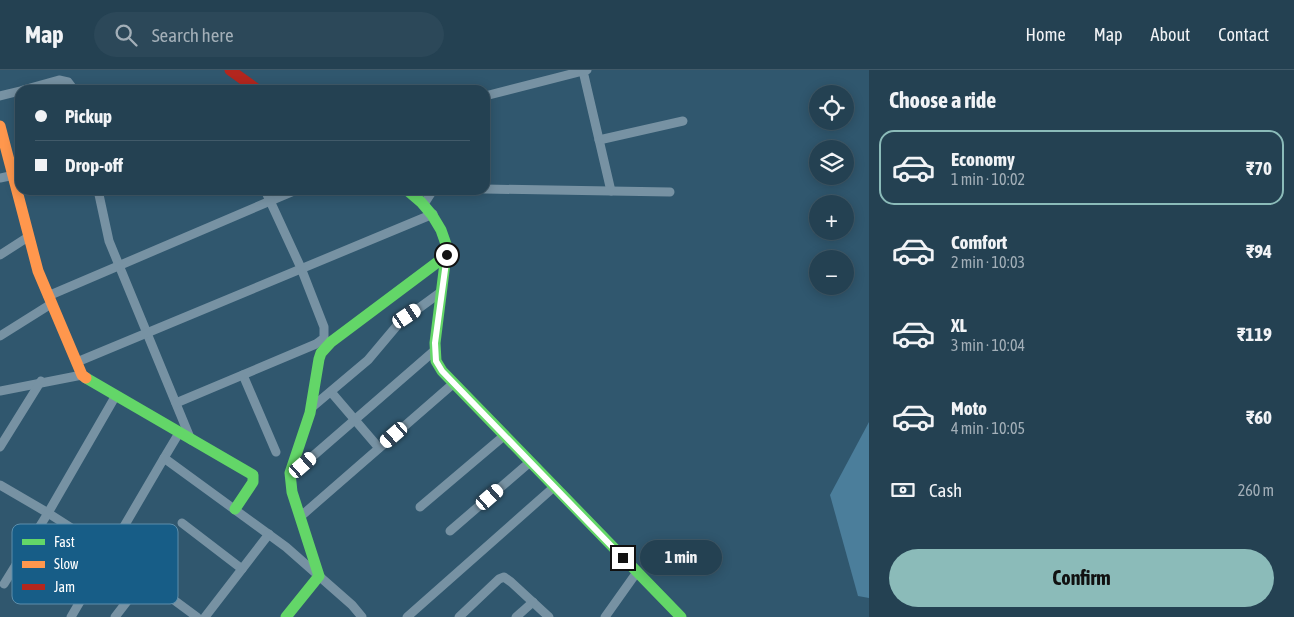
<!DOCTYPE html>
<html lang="en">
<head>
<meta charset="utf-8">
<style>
  body { margin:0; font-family:"Asap Condensed",sans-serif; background:#2c4859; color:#f1f3f6; height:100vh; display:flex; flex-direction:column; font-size:19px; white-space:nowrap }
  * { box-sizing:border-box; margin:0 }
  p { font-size:16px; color:#a3afb8 }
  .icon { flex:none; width:28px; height:28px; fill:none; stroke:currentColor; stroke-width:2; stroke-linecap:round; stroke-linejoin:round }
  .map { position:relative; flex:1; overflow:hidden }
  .sheet { display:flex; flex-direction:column; background:#244152; width:425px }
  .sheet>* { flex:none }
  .hud { position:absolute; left:15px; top:15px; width:475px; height:110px; border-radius:15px; box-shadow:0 2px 12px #0003,0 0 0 1px #415a69; display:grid; align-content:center; height:110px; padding:0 20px; background:#244152 }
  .fabs { position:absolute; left:809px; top:15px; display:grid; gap:10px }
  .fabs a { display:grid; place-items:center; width:45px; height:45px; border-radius:50%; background:#244152; box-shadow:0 2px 12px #0003,0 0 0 1px #415a69; font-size:25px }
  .end { position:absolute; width:22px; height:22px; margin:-11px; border:6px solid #fff; background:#111; box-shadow:0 0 0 2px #111 }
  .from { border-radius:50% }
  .bubble { position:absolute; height:35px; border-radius:18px; background:#244152; box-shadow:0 2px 12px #0003,0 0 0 1px #415a69; font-size:16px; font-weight:700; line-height:35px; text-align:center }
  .car { position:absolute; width:15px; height:30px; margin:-15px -8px; border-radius:6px; box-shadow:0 0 4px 1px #0007; background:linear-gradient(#fff 24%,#345 0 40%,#fff 0 76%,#345 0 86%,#fff 0) }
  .hud b { display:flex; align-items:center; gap:18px; height:48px; font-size:19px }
  .hud b+b { border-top:1px solid #415a69 }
  .hud i { width:12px; height:12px; background:#f1f3f6 }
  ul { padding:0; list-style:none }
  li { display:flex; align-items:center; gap:15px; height:75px; margin:0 10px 8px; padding:0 10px; border:2px solid transparent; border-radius:15px }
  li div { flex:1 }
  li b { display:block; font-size:19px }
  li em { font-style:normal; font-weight:700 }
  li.selected { border-color:#8bbbb9 }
  li>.icon { width:45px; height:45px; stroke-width:1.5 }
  h2 { padding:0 20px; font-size:22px; line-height:60px }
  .pay { display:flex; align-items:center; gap:12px; height:55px; padding:0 20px; font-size:19px }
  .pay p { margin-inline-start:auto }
  .action { display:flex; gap:10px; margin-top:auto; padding:10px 20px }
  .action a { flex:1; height:58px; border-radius:30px; background:#8bbbb9; color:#111; font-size:20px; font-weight:700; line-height:58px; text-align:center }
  header { display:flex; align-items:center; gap:30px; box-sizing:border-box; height:70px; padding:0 25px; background:#244152; border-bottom:1px solid #415a69 }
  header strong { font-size:24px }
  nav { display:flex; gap:28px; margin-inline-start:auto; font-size:18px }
  .search { width:350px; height:45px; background:#2c4859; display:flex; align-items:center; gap:12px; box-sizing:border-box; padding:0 18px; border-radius:28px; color:#a3afb8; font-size:19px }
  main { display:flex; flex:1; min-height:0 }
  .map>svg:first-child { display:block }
  .water { fill:#4b7e9b }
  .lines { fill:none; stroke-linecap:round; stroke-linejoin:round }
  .street { stroke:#7792a3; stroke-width:9 }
  .fast { stroke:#63d668; stroke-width:11 }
  .slow { stroke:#ff974d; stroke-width:11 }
  .jam { stroke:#b3261e; stroke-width:11 }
  .route { stroke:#fff; stroke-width:6 }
  .key { fill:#175d87; stroke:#5d8eab; stroke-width:1 }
  .key-label { font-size:14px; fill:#fff }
</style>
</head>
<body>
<header>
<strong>Map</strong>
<div class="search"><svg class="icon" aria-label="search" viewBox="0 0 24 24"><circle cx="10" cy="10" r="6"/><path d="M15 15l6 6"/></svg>Search here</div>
<nav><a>Home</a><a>Map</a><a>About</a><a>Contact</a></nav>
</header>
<main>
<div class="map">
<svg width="869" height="547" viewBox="0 0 869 547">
  <rect width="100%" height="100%" fill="#30576e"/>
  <polygon class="water" points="869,352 869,528 858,526 830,425"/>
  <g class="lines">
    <g class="street">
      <polyline points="583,1 611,121"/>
      <polyline points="23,20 59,10 68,12 74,20"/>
      <polyline points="0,26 20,21"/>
      <polyline points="485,26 587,0"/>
      <polyline points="599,70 683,51"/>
      <polyline points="0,108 19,104"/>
      <polyline points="485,119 670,122"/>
      <polyline points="98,120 109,171 191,370"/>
      <polyline points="424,134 433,120"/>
      <polyline points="0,185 28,167"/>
      <polyline points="48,226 296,120"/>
      <polyline points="0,266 51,234"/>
      <polyline points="77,292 433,144"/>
      <polyline points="243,305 276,382"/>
      <polyline points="0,321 82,305"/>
      <polyline points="331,322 379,378"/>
      <polyline points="176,333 316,274 324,268 324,257 301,198 265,120"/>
      <polyline points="311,338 368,290 400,252 441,222"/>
      <polyline points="0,377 41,311"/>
      <polyline points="164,388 179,363"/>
      <polyline points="290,406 434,281"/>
      <polyline points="0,415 48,443 109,482 197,547"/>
      <polyline points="420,437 505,365"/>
      <polyline points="300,447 454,313"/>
      <polyline points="182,453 242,499"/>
      <polyline points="450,461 530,392"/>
      <polyline points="4,514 48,443 115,327"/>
      <polyline points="71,547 164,388 286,477 352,535 362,547"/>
      <polyline points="115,547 145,508"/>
      <polyline points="205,547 269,464"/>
      <polyline points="407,547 554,417"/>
      <polyline points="459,547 499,509 504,507 511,512 549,547"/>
      <polyline points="516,547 533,532"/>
      <polyline points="605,547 637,502"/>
    </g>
    <g class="fast">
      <polyline points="407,120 421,132 432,145 441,160 447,177 435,273 436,291 442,301 681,547"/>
      <polyline points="86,308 253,405 253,412 235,439"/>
      <polyline points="286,547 319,506 292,422 290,403 310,343 319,289 321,283 331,272 447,185"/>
    </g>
    <polyline class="slow" points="0,56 38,201 82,305 86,308"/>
    <polyline class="jam" points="230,0 258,20"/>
  </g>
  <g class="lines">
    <polyline class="route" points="447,185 435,273 436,291 442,301 623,488"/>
  </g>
  <rect x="12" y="454" width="166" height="80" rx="8" class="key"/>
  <rect x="22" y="469" width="23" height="6" fill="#63d668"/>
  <rect x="22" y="491" width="23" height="7" fill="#ff974d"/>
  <rect x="22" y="514" width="23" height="6" fill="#b3261e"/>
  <g class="key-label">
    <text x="54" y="477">Fast</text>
    <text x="54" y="499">Slow</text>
    <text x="54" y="522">Jam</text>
  </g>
</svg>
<div class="fabs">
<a><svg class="icon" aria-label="locate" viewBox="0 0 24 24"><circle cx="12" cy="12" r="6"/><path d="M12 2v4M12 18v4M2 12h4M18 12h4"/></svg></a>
<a><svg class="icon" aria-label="layers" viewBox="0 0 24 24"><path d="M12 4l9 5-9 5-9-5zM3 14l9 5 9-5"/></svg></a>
<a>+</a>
<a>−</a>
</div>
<i class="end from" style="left:447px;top:185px"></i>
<i class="end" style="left:623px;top:488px"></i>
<div class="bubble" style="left:640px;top:470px;width:82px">1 min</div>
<i class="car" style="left:407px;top:246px;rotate:56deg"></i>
<i class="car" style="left:394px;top:365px;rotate:229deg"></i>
<i class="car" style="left:303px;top:395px;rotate:49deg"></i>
<i class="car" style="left:490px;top:427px;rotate:49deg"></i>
<div class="hud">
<b><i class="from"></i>Pickup</b>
<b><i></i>Drop-off</b>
</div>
</div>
<section class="sheet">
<h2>Choose a ride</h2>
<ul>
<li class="selected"><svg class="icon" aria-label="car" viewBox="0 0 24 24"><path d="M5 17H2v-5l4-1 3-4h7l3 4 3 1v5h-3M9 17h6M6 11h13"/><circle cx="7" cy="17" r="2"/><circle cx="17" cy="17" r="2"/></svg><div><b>Economy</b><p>1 min · 10:02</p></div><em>₹70</em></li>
<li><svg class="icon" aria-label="car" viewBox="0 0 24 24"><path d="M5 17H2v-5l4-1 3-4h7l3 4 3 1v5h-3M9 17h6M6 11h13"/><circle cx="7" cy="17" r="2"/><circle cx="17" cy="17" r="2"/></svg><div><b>Comfort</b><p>2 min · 10:03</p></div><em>₹94</em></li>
<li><svg class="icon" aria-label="car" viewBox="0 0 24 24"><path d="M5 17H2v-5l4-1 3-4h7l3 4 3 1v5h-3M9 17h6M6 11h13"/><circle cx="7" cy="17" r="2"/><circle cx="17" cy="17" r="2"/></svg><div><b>XL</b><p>3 min · 10:04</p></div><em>₹119</em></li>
<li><svg class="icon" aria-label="car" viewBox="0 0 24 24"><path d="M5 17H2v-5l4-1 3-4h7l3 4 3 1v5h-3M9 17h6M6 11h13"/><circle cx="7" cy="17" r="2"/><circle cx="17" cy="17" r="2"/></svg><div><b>Moto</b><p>4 min · 10:05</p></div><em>₹60</em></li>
</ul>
<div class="pay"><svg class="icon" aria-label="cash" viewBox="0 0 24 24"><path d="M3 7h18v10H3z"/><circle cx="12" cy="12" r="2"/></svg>Cash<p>260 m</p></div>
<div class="action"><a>Confirm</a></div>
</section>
</main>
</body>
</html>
